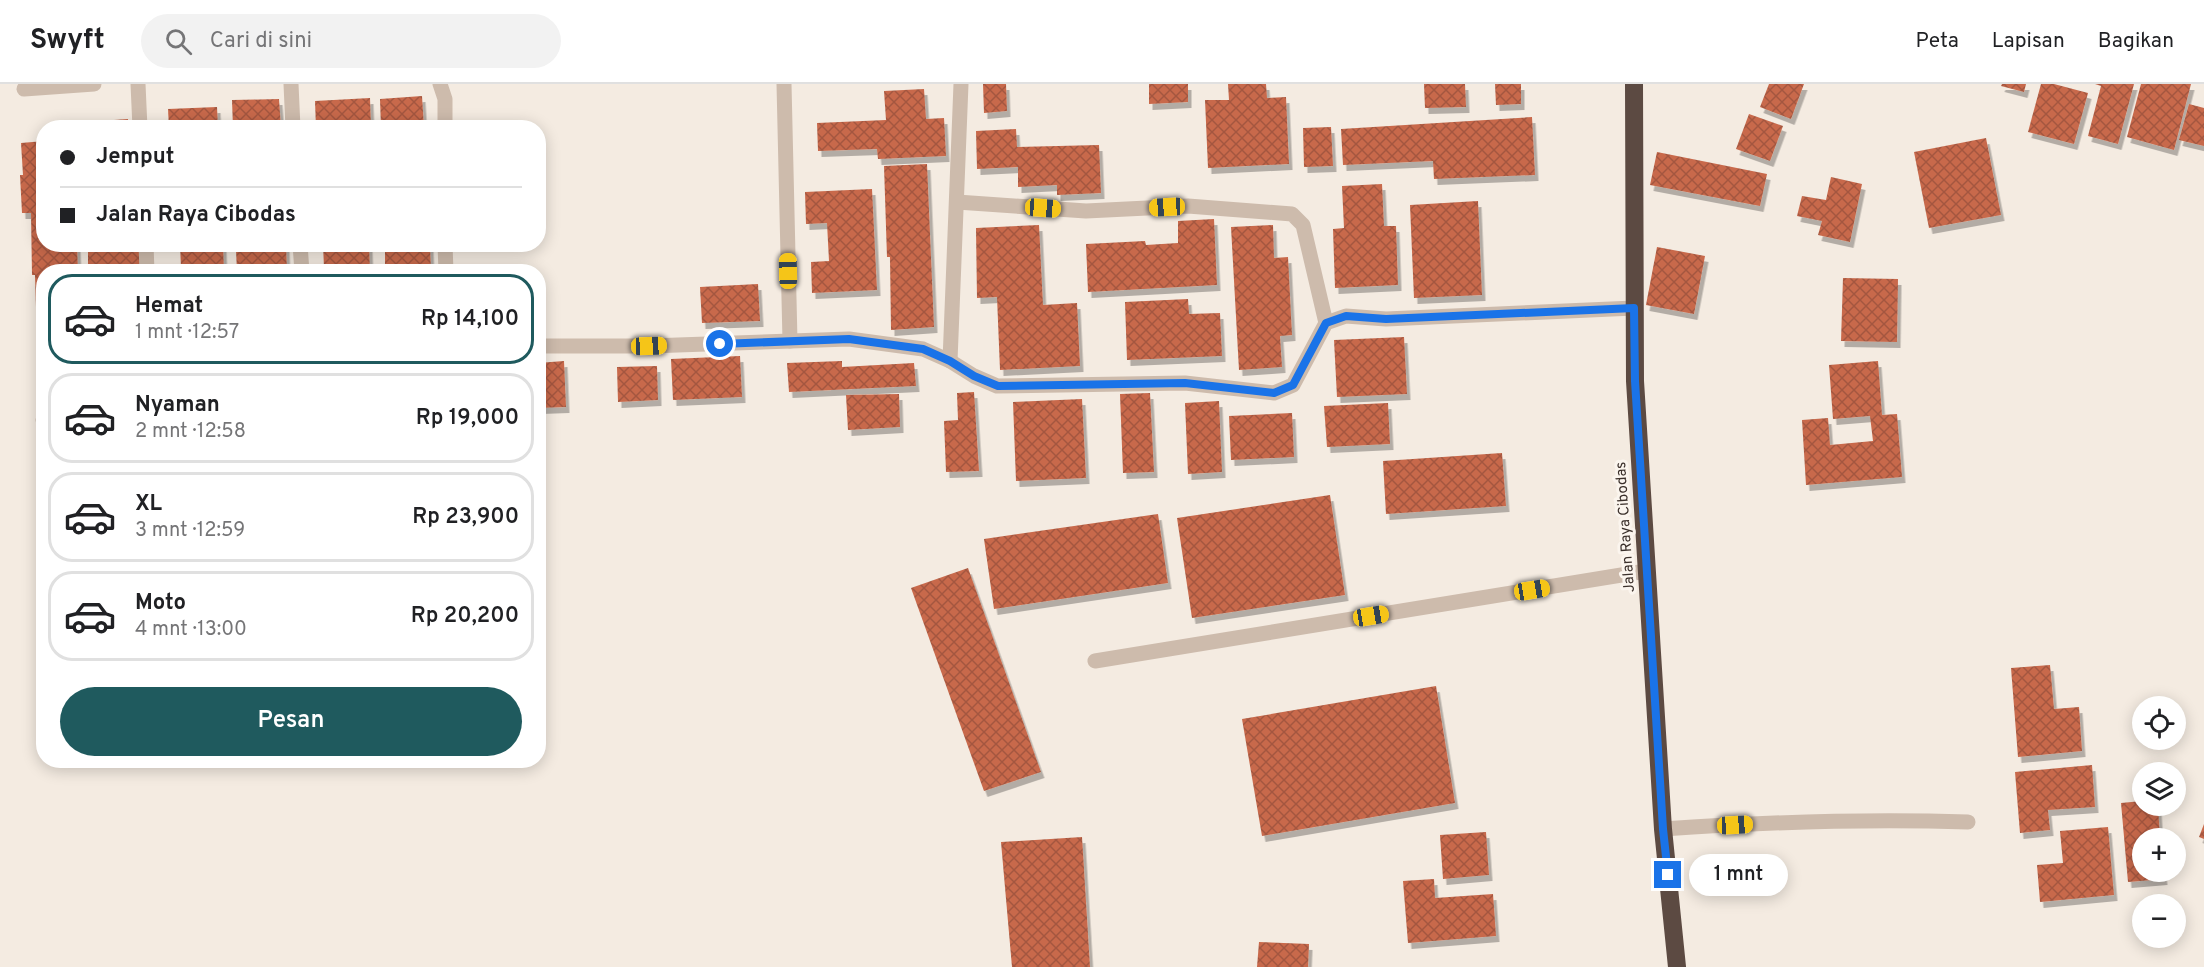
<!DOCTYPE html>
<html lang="id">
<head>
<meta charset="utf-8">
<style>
  body { margin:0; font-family:Overpass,sans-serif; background:#f2f2f2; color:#202124; height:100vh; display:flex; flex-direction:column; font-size:22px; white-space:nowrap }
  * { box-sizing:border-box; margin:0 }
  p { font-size:20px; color:#757577 }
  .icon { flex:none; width:33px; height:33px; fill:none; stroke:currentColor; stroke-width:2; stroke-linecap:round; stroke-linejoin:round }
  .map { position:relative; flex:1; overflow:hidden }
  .side { position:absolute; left:36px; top:180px; width:510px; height:504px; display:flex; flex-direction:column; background:#fff; border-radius:24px; box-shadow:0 3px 15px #0003 }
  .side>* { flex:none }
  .top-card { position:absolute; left:36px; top:36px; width:510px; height:132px; border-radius:24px; box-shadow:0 3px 15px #0003; display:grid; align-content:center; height:132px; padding:0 24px; background:#fff }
  .controls { position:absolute; left:2132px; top:612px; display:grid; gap:12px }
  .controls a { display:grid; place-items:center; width:54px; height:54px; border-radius:50%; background:#fff; box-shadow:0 3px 15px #0003; font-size:30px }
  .end { position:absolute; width:27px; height:27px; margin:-14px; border:8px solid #1a73e8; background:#fff; box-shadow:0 0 0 3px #fff }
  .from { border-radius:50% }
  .bubble { position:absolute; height:42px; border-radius:21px; background:#fff; box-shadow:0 3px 15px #0003; font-size:20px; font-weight:600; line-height:42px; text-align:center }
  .car { position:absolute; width:18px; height:36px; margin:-18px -9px; border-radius:8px; box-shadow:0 0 4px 2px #0007; background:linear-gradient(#f5c518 24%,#345 0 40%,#f5c518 0 76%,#345 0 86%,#f5c518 0) }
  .top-card b { display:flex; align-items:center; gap:21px; height:57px; font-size:22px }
  .top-card b+b { border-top:2px solid #e0e0e0 }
  .top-card i { width:15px; height:15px; background:#202124 }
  ul { padding:10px 0 0; list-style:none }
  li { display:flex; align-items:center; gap:18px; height:90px; margin:0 12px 9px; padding:0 12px; border:3px solid #e0e0e0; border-radius:24px }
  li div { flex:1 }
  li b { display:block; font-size:22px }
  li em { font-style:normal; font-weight:600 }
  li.on { border-color:#1f5a5e }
  li>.icon { width:54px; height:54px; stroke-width:1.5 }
  .primary-button { display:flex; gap:12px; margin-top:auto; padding:12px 24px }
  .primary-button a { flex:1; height:69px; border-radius:36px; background:#1f5a5e; color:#fff; font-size:24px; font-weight:600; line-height:69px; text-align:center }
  header { display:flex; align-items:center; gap:36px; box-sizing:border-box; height:84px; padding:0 30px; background:#fff; border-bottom:2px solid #e0e0e0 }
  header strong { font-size:28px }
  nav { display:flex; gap:33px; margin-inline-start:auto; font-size:21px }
  .search { width:420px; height:54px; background:#f2f2f2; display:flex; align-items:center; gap:15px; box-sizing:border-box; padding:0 21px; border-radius:33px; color:#757577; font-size:22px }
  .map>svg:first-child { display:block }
  .building { fill:url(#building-cross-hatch); filter:url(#shadow) }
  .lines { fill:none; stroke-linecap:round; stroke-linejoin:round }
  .lane { stroke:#cdbbac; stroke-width:15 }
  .street { stroke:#cdbbac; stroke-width:15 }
  .highway { stroke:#5c4a42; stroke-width:18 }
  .route { stroke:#1a73e8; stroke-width:8 }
  .labels { text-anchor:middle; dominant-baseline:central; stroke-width:6; stroke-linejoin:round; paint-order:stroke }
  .street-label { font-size:15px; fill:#3b302b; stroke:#fbf5ee }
</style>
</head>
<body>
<header>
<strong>Swyft</strong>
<div class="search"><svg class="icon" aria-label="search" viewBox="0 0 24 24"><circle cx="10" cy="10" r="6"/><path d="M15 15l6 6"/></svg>Cari di sini</div>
<nav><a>Peta</a><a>Lapisan</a><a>Bagikan</a></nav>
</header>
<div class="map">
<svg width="2204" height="883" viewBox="0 0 2204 883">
  <defs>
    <pattern id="building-cross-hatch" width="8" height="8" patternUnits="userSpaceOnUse" patternTransform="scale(1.5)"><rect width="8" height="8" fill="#c8694b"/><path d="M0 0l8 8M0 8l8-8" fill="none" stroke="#a4573f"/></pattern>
    <filter id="shadow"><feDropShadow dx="3.5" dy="6" stdDeviation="0" flood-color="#0004"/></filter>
  </defs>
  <rect width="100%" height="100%" fill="#f4ebe1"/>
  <g class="building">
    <polygon points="983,0 1006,0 1007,27 984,29"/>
    <polygon points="1149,0 1188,0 1188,18 1149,20"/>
    <polygon points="1228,0 1266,0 1267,14 1286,13 1289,80 1208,84 1205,16 1229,16"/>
    <polygon points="1424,0 1465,0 1466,23 1425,24"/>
    <polygon points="1495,0 1521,0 1521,20 1496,21"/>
    <polygon points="1769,0 1804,0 1791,35 1760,23"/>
    <polygon points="2002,0 2026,0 2024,8 2001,2"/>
    <polygon points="2041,0 2054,0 2088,9 2074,60 2028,48"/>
    <polygon points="2134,0 2118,60 2088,52 2101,2 2095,0"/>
    <polygon points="2141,0 2191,0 2174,66 2127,53"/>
    <polygon points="924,5 926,35 944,34 946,72 878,75 877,65 818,67 817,39 886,36 884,7"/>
    <polygon points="422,12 424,44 381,44 380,15"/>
    <polygon points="370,14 371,44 316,44 315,17"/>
    <polygon points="279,15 281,44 233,44 232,16"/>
    <polygon points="2189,20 2204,24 2204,62 2179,56"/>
    <polygon points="217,23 218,44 169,44 168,25"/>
    <polygon points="1749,30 1783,42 1770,77 1736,65"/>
    <polygon points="1532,33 1535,91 1434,95 1433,77 1343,81 1341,45"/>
    <polygon points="128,35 128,44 86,44 86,38"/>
    <polygon points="1331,43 1333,82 1304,83 1303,44"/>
    <polygon points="1016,45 1017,63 1099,61 1101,109 1057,111 1057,101 1018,103 1018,83 977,85 976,47"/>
    <polygon points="1986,54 2001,131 1929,144 1914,68"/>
    <polygon points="44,57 44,160 77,160 78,188 44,188 44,234 42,234 41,223 36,223 35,191 32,191 31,129 22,129 20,91 23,91 21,59"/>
    <polygon points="1657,68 1767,90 1760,122 1650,101"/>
    <polygon points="927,80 934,243 891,246 890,173 887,173 884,82"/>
    <polygon points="1831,93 1862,100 1850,158 1818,151 1822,137 1797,132 1802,112 1826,116"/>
    <polygon points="1382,100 1384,142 1396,142 1398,201 1335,204 1333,145 1344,144 1342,102"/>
    <polygon points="872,105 877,206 812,209 811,178 829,177 827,139 806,140 805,108"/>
    <polygon points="1478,117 1482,211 1414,214 1410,121"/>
    <polygon points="1214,135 1217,201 1088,208 1086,160 1145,157 1146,161 1178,159 1178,137"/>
    <polygon points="1039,141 1043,221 1077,219 1080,282 1000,286 997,213 977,214 976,144"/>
    <polygon points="1273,141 1274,174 1288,173 1292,251 1280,252 1282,283 1239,286 1231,143"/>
    <polygon points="88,160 143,160 144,188 88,188"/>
    <polygon points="180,160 223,160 224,188 174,188 174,184 181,184"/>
    <polygon points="239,160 286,160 287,188 237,188 236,166 239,166"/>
    <polygon points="323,160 369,160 370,188 320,188 320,185 324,184"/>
    <polygon points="385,160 430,160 431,188 385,188"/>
    <polygon points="1657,163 1705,172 1694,230 1646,221"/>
    <polygon points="1843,194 1898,195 1897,258 1841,257"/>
    <polygon points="758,200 760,237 702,239 700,203"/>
    <polygon points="1188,215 1189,230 1220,229 1222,272 1127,276 1125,218"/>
    <polygon points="1404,253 1407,310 1337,313 1334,256"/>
    <polygon points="44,263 44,333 41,333 39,264"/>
    <polygon points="740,272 742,313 673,316 671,275"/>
    <polygon points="564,277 566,323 538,324 538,279"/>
    <polygon points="842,277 842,283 914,279 916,302 789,308 787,279"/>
    <polygon points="1878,277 1882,331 1897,330 1902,393 1806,401 1802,336 1828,334 1830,361 1873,357 1870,332 1833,335 1829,281"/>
    <polygon points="657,282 658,316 618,318 617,283"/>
    <polygon points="974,308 979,387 946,388 944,337 958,336 957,309"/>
    <polygon points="1150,309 1154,388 1123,389 1120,310"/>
    <polygon points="899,310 900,343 848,346 846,311"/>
    <polygon points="1082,315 1086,394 1016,397 1013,318"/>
    <polygon points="1219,317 1222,388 1188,390 1185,319"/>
    <polygon points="1388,319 1390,360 1327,363 1324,322"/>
    <polygon points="1292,329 1294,373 1231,376 1229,332"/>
    <polygon points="1502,369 1506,422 1386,430 1383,377"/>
    <polygon points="1330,411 1345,511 1192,534 1177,434"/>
    <polygon points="1158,430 1168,499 994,525 984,455"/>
    <polygon points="968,484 1041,688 984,707 911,504"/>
    <polygon points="2050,581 2054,625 2079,623 2082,667 2018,673 2011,584"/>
    <polygon points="1436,602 1455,719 1262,752 1242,635"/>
    <polygon points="2092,681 2095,723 2048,726 2050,746 2020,749 2015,688"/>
    <polygon points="2142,717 2142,722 2158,722 2160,754 2142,754 2142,788 2163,788 2164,795 2128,798 2121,719"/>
    <polygon points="2204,740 2204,755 2199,753"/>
    <polygon points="2108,743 2114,811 2040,818 2037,781 2063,779 2060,747"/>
    <polygon points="1486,748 1489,791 1443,795 1440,751"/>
    <polygon points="1082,753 1090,883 1012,883 1001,758"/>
    <polygon points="1434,795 1435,814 1493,810 1496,852 1408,859 1403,797"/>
    <polygon points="1259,858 1309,860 1308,883 1257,883"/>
  </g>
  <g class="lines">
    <polyline class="lane" points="1095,577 1646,487"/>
    <g class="street">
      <polyline points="138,0 140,44"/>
      <polyline points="291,0 293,44"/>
      <polyline points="440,0 445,15 445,44"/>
      <polyline points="784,0 790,257"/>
      <polyline points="24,5 94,0"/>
      <polyline points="957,118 1086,127 1188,122 1292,130 1303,141 1326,239"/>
      <polyline points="146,160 147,188"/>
      <polyline points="300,160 302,188"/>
      <polyline points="445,160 446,188"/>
      <polyline points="538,262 649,262 849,255 923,265 950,277 974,292 997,302 1185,299 1274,309 1293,301 1326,239 1346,232 1386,235 1634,224"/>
      <polyline points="950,277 961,0"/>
      <polyline points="43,336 44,336"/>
      <path d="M1663,745c102,-7 203,-10 305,-7"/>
    </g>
    <polyline class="highway" points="1634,0 1635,297 1663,745 1677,883"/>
  </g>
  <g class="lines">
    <polyline class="route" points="720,260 849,255 923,265 950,277 974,292 998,302 1185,299 1274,309 1293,301 1326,239 1346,232 1386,235 1634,224 1635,297 1663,745 1668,791"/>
  </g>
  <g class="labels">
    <g class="street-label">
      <text transform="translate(1626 443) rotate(-94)">Jalan Raya Cibodas</text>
    </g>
  </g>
</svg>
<div class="controls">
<a><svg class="icon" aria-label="locate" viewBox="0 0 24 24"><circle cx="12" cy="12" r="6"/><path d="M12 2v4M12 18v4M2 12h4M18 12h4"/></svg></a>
<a><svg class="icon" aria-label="layers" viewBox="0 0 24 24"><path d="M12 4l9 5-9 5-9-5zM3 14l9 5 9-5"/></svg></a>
<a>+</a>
<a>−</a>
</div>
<i class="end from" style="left:720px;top:260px"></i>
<i class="end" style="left:1668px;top:791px"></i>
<div class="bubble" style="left:1689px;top:770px;width:99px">1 mnt</div>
<i class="car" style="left:1167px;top:123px;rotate:267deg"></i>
<i class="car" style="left:1043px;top:124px;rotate:94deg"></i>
<i class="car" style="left:788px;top:187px;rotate:359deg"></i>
<i class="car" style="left:649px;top:262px;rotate:88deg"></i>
<i class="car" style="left:1532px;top:506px;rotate:81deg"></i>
<i class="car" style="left:1371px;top:532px;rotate:81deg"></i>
<i class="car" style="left:1735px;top:741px;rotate:87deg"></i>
<div class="top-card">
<b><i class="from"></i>Jemput</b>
<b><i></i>Jalan Raya Cibodas</b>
</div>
<section class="side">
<ul>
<li class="on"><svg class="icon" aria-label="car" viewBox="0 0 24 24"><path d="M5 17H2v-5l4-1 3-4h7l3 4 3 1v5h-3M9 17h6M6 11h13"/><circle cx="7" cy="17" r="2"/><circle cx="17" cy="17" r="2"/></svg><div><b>Hemat</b><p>1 mnt · 12:57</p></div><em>Rp 14,100</em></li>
<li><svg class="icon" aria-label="car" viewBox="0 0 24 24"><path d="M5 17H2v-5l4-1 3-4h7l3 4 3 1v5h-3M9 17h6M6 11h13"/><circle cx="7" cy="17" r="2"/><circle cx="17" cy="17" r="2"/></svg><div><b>Nyaman</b><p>2 mnt · 12:58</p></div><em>Rp 19,000</em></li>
<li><svg class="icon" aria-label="car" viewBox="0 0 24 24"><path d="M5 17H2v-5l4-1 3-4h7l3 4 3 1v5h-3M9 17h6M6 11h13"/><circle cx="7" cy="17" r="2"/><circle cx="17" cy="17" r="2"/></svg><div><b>XL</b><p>3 mnt · 12:59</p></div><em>Rp 23,900</em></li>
<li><svg class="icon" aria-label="car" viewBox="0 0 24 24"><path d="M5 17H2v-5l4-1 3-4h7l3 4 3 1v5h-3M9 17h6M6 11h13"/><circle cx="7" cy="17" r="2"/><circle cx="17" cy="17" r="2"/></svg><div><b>Moto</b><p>4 mnt · 13:00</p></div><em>Rp 20,200</em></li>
</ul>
<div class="primary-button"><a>Pesan</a></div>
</section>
</div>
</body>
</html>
